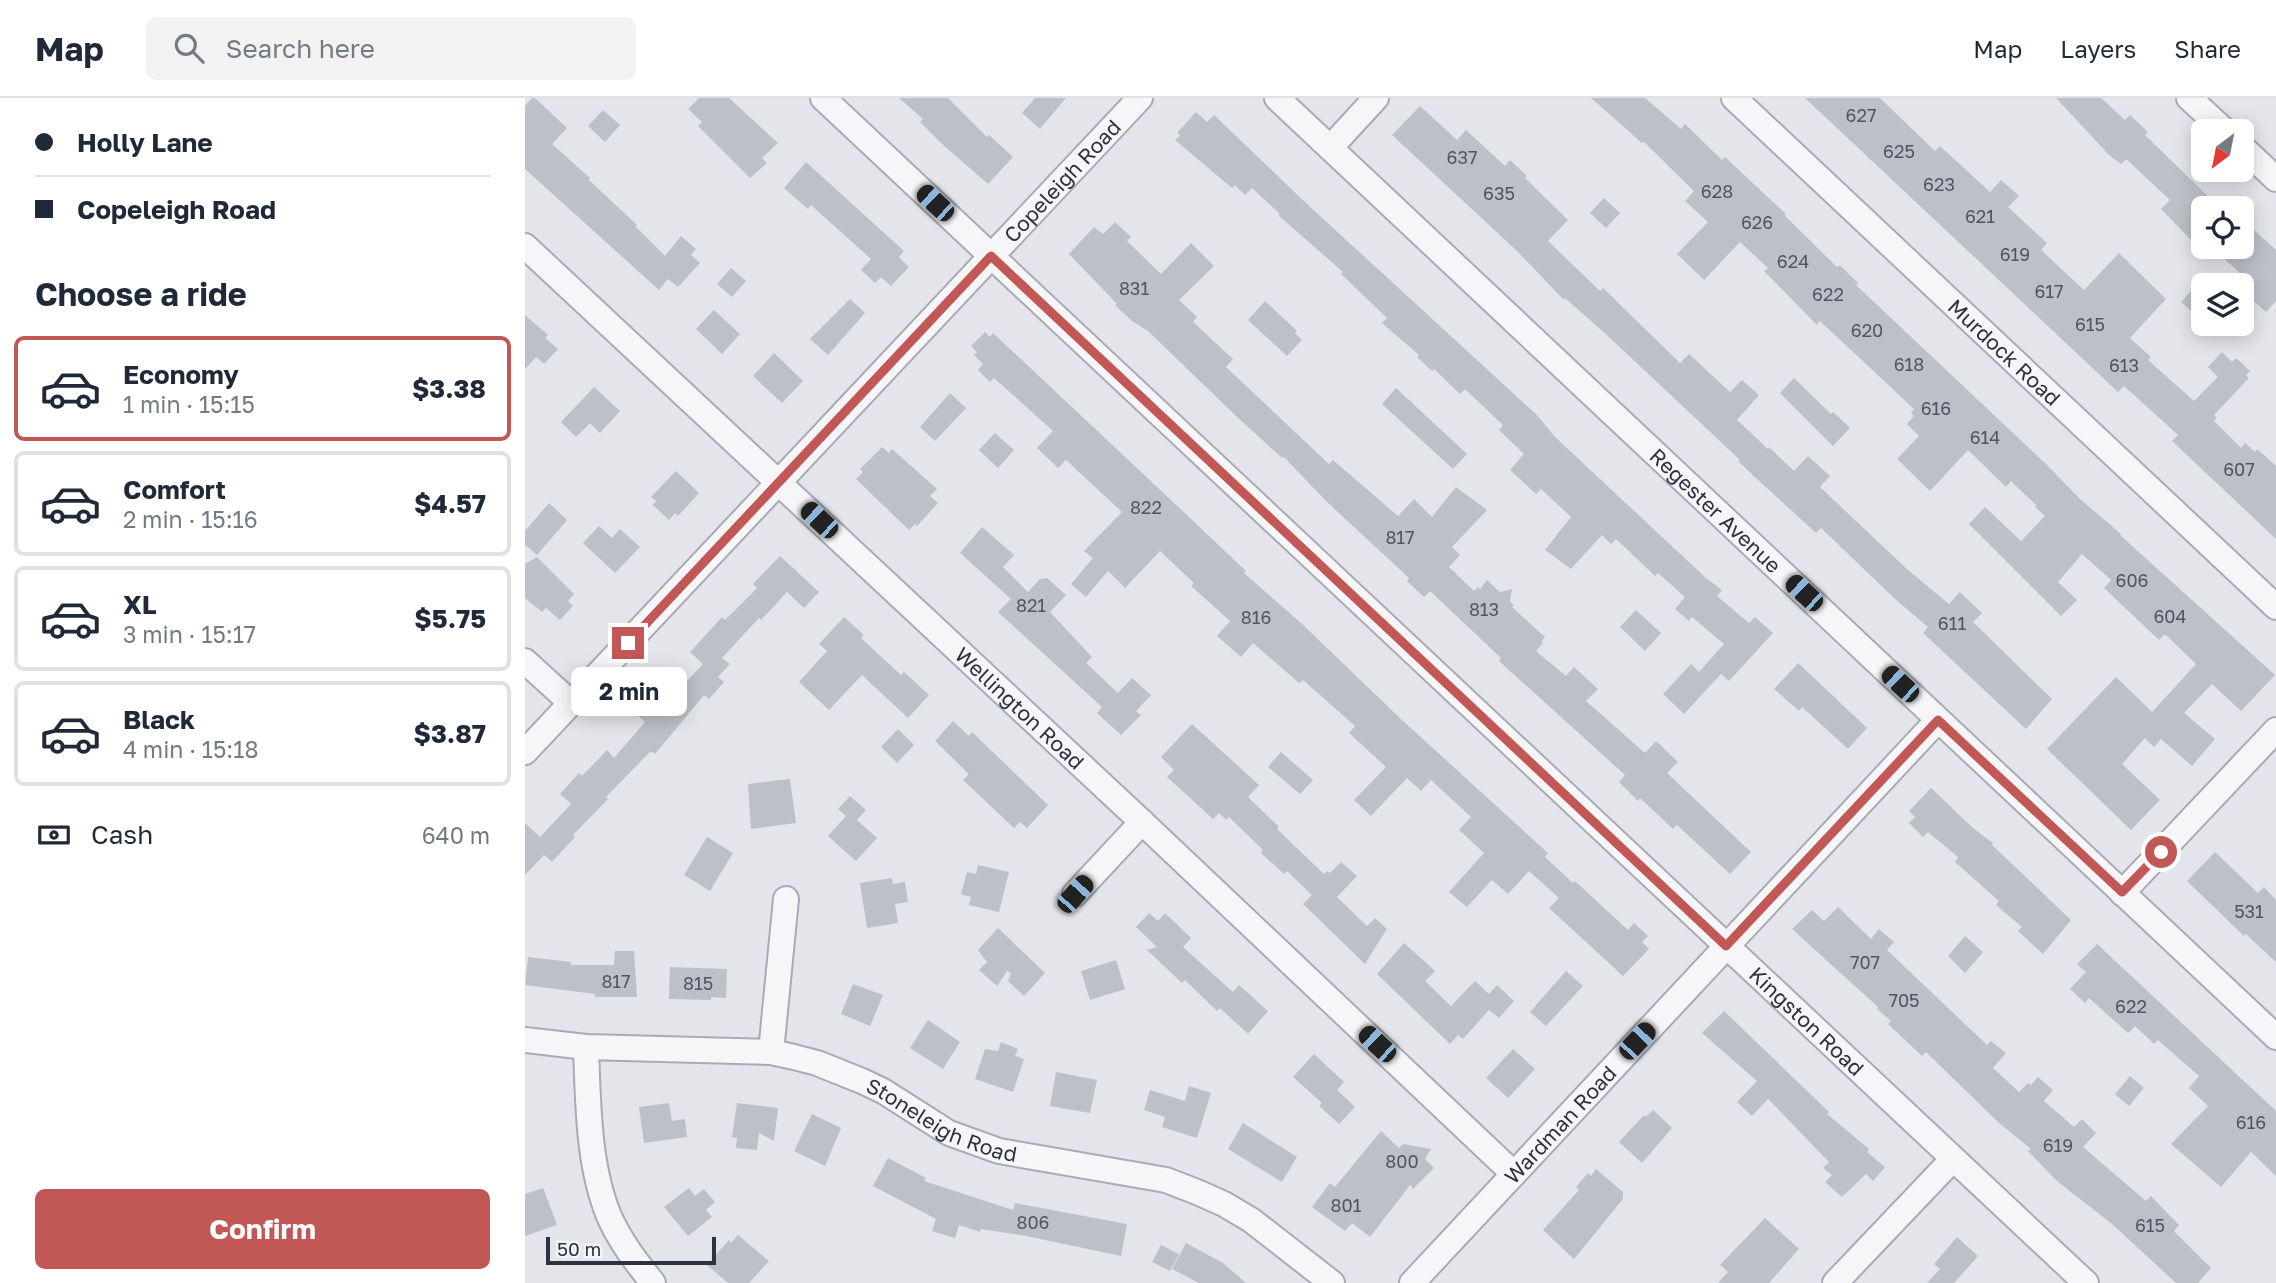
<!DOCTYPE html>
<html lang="en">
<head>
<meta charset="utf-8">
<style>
  body { margin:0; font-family:"Golos Text",sans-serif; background:#f2f2f3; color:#1f2937; height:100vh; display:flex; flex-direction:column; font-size:26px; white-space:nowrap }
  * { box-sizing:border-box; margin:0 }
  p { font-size:23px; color:#747a83 }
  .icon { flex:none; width:38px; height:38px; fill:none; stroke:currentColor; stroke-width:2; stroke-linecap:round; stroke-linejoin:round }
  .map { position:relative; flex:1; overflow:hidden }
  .details { display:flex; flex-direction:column; background:#fff; width:525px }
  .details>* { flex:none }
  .hud { display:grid; align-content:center; height:154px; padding:0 35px; background:#fff }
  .needle { width:46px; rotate:212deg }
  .fabs { position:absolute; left:1666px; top:21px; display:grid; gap:14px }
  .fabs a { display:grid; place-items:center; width:63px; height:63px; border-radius:10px; background:#fff; box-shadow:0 4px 18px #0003; font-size:35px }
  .scale { position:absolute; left:21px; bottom:18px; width:170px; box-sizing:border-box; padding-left:7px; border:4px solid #2d3141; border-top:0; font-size:19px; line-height:24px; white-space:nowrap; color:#2d3141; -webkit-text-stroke:5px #f3f4f8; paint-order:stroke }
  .end { position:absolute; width:32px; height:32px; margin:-16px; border:9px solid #c25856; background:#fff; box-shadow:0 0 0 4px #fff }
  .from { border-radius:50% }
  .bubble { position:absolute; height:49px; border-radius:10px; background:#fff; box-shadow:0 4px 18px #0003; font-size:23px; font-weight:700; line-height:49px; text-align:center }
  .car { position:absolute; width:21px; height:42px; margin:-21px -10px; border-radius:9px; box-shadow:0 0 5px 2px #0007; background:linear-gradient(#222 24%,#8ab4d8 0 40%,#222 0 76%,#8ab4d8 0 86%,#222 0) }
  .hud b { display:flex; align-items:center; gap:24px; height:66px; font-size:26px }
  .hud b+b { border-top:2px solid #e0e1e3 }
  .hud i { width:18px; height:18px; background:#1f2937 }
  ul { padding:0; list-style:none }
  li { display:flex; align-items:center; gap:21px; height:105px; margin:0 14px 10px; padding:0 21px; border:4px solid #e0e1e3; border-radius:10px }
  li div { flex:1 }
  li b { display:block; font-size:26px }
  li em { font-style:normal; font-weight:700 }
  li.active { border-color:#c25856 }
  li>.icon { width:63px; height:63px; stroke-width:1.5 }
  h2 { padding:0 35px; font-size:32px; line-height:84px }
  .pay { display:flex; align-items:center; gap:18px; height:77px; padding:0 35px; font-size:26px }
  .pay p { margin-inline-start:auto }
  .action { display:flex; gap:14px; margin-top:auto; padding:14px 35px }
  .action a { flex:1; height:80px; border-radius:10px; background:#c25856; color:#fff; font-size:28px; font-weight:700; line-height:80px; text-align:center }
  header { display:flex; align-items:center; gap:42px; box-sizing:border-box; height:98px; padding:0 35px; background:#fff; border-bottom:2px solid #e0e1e3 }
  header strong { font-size:33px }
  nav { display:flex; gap:38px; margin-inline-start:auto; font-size:24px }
  .search { width:490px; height:63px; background:#f2f2f3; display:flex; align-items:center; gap:18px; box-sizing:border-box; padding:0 24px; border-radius:10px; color:#747a83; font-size:26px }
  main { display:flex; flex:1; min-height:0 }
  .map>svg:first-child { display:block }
  .building { fill:#bec0c9 }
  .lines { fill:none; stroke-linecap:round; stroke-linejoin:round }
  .street-casing { stroke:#a9abb4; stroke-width:28 }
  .street { stroke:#f6f6f9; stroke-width:24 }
  .route { stroke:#c25856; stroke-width:9 }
  .labels { text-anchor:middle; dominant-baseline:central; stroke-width:6; stroke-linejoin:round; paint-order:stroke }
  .number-label { font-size:18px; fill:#515563 }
  .street-label { font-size:21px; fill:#2d3141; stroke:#f3f4f8 }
</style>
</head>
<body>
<header>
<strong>Map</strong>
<div class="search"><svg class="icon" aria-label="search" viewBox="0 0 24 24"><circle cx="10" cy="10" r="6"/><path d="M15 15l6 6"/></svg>Search here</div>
<nav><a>Map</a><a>Layers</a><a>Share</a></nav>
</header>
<main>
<section class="details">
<div class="hud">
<b><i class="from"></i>Holly Lane</b>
<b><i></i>Copeleigh Road</b>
</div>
<h2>Choose a ride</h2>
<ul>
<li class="active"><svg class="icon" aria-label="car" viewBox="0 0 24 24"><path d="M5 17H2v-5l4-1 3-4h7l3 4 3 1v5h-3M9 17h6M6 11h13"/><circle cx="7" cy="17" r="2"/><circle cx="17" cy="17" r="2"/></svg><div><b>Economy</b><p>1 min · 15:15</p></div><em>$3.38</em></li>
<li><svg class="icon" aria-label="car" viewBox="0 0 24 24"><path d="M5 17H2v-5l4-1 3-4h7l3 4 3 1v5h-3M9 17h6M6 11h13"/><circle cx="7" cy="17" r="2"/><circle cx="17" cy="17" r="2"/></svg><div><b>Comfort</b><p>2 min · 15:16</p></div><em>$4.57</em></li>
<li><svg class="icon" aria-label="car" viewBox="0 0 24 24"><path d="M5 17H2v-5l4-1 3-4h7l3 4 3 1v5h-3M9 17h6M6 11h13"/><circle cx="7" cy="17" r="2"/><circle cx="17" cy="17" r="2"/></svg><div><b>XL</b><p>3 min · 15:17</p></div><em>$5.75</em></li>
<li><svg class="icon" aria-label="car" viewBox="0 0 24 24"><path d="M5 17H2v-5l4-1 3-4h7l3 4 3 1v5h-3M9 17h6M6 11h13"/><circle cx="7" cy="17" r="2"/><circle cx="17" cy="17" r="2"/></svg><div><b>Black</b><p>4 min · 15:18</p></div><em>$3.87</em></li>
</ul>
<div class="pay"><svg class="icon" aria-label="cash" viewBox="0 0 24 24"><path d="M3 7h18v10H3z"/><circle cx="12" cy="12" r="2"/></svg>Cash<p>640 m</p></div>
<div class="action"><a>Confirm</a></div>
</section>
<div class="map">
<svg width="1751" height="1185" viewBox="0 0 1751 1185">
  <rect width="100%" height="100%" fill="#e3e5ea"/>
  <g class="building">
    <polygon points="7,0 10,0 42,30 27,46 65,80 64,82 112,127 110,128 140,158 156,138 171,151 166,157 175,165 153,189 143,181 134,192 0,71 0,8"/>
    <polygon points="174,0 204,0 253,45 237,60 242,65 225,80 173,28 177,24 163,11"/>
    <polygon points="374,0 423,0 462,39 464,37 488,59 463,86 416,45 395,24 398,21"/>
    <polygon points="510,0 541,0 515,31 497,15"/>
    <polygon points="1066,0 1120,0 1156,31 1160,26 1197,62 1200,59 1261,116 1260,118 1312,169 1315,167 1333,185 1331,187 1522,367 1555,401 1596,436 1595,437 1750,577 1716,613 1687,586 1659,615 1690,641 1667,668 1636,641 1629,649 1620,640 1597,666 1635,702 1606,732 1522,651 1591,579 1627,614 1671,566 1642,538 1639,537 1634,542 1579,490 1586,482 1557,456 1533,484 1552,502 1536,518 1444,426 1460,409 1496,443 1520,418 1510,409 1511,407 1486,383 1481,389 1443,352 1405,393 1372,361 1394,338 1382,326 1389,318 1386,315 1389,311 1295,223 1292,227 1239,173 1243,170 1215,144 1179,182 1152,156 1183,124 1160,103 1169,93 1119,44 1117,45"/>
    <polygon points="1280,0 1355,0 1410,53 1415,48 1465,94 1476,82 1494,98 1483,109 1522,145 1516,152 1559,192 1594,155 1641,201 1605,240 1626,259 1623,262 1669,303 1693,279 1683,269 1697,254 1707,264 1711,260 1725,273 1721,277 1724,280 1689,317 1692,320 1689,323 1716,350 1720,345 1730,354 1732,351 1751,368 1751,441 1647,343 1653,337 1599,288 1593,294"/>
    <polygon points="1531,0 1576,0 1600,22 1605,17 1623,34 1620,37 1695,110 1678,110 1678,132 1667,143 1636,111 1645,102 1601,61 1596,66 1585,58"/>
    <polygon points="895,8 932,42 941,32 980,68 985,62 1002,78 1000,80 1043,122 1023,143 1075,193 1078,190 1155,265 1164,256 1205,294 1217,282 1234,297 1212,322 1243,351 1244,349 1269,373 1283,358 1305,378 1295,389 1383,472 1424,506 1435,494 1457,515 1448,524 1527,601 1501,631 1398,535 1403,529 1370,501 1296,430 1291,435 1233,382 1213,363 1215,362 1084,239 1040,200 1039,202 991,152 867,37"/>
    <polygon points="78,12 95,27 80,44 63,28"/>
    <polygon points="671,14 682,24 689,17 782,106 1012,317 1029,338 1060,367 1181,480 1197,492 1192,498 1224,525 1230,519 1248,535 1204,583 1196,576 1159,616 1138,596 1166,566 1174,574 1199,546 1167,519 1164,523 1150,511 1160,499 1133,475 1130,478 1091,441 1086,446 1077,437 1046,471 1020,452 1046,419 1016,391 1011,396 985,372 999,356 974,332 978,327 940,291 935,296 909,271 907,273 892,259 894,257 857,225 862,220 816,176 818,174 753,117 755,116 727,90 720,97 710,87 707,90 650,42 655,37 652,35"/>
    <polygon points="281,64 379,153 374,159 384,169 366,188 356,179 350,185 336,172 346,161 286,107 283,111 259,90"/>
    <polygon points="1079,100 1095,115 1081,130 1065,115"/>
    <polygon points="1717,121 1751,152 1751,203 1741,214 1717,193 1725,184 1686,149 1717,149"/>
    <polygon points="590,124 606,139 602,143 636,176 666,145 689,168 654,202 672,219 668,224 708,261 701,269 804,366 808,362 873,418 889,401 907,419 931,389 962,412 927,449 935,457 924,469 949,493 953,489 955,491 962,482 975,494 987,491 985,504 989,507 987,509 1020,539 1016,544 1018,545 1011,553 1041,578 1049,569 1073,591 1061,603 1120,655 1131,643 1153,664 1142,675 1226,754 1205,776 1152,727 1148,731 1115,700 1113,703 1094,684 1100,677 974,563 976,560 905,493 899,499 882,483 884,480 802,404 759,359 757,360 711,318 623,233 607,223 590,207 592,206 544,156 569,129 578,136"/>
    <polygon points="206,170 221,183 207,199 192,186"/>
    <polygon points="1678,180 1678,223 1656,204"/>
    <polygon points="325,201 340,215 303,257 285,241"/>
    <polygon points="740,203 772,233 770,235 777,242 762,258 723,222"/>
    <polygon points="189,212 215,236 197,256 171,231"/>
    <polygon points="0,217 23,237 20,240 33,251 19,266 11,259 0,271"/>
    <polygon points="460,234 465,239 468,235 647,403 721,473 719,475 777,526 877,622 1023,755 1020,759 1048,785 1050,783 1103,832 1109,825 1123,838 1117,844 1124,851 1098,878 1024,810 1034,800 1004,773 983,796 967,782 942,809 924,794 959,755 934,732 946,719 906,682 896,693 882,680 846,718 829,702 861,669 824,635 830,628 778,582 774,585 728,545 716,559 692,538 705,523 666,488 669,485 635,453 600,490 583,473 561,499 546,486 568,460 559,453 597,414 541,362 533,370 512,350 528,333 469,280 465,284 453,272 458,266 449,257 452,254 446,248"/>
    <polygon points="249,255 278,283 257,305 228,278"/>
    <polygon points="1269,280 1306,316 1308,314 1325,330 1308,348 1255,295"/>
    <polygon points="69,289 95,313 75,335 65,325 51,339 36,324"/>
    <polygon points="871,290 942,356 928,371 857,306"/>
    <polygon points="425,295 441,310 410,343 395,329"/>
    <polygon points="470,335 489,352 473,370 454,352"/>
    <polygon points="357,349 364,355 367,351 412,391 405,398 413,405 392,428 390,426 384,432 331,381 338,374 335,371"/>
    <polygon points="151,373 174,395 153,418 150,415 144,422 128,407 131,403 126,399"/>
    <polygon points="24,405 42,422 12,457 0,447 0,433"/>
    <polygon points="74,428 87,440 95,431 115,449 90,475 58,445"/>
    <polygon points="457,429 489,457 478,469 503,494 515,481 522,480 541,497 525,514 567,559 561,565 593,595 607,580 626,597 611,613 616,617 596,637 572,615 577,609 473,514 486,501 435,455"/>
    <polygon points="255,458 294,494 279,510 262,494 236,522 234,520 197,560 205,566 193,579 199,584 184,601 179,597 130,656 126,653 81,699 83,701 48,737 50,739 27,764 19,757 0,777 0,725 15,739 46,706 35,696 54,675 57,678 82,652 89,660 120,624 110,615 134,588 147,599 178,566 165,554 197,519 200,522 232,490 228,486"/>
    <polygon points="12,459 49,496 43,503 48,508 35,522 21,510 17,514 0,500 0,466"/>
    <polygon points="1111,512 1136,535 1120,553 1095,529"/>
    <polygon points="319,519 339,537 336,540 376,577 379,574 404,597 383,620 337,577 304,612 274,584 302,553 294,546"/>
    <polygon points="1273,565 1342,630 1323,651 1277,609 1274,613 1249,591"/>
    <polygon points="428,623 444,638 447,634 523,707 502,730 495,724 489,730 438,682 444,676 410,643"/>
    <polygon points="667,626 734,687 723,699 754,729 752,731 799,776 802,773 805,775 816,764 832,778 812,799 842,828 850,820 862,831 840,866 778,806 787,797 762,773 759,776 736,755 738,752 704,719 701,722 694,715 688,721 642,679 649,672 636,659"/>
    <polygon points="373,631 389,647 372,665 356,649"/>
    <polygon points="756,654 788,682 775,696 743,669"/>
    <polygon points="265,681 271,725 226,731 223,686"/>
    <polygon points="1406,690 1448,730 1468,745 1467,747 1546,822 1518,856 1493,833 1497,829 1471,807 1474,803 1430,764 1433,759 1403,734 1398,739 1384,725 1390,719 1384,713"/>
    <polygon points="325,698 341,712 332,722 352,740 331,763 303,738 321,718 313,711"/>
    <polygon points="182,739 208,755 185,793 159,777"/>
    <polygon points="1690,754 1733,795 1739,789 1751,802 1751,864 1721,836 1719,838 1662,783"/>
    <polygon points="453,767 484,774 474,814 444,807 446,799 436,796 442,774 451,776"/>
    <polygon points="367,780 368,786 380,784 383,804 370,806 373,825 342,830 335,785"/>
    <polygon points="1313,809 1346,841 1354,831 1369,844 1362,852 1462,947 1466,943 1481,955 1468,970 1494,994 1503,985 1506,987 1513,979 1528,992 1519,1003 1549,1029 1557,1021 1571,1035 1558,1049 1621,1103 1626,1098 1654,1127 1649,1133 1686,1170 1673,1185 1651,1185 1587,1126 1532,1083 1503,1053 1506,1051 1474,1025 1401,954 1397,958 1363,926 1366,923 1352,911 1353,909 1267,831 1287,812 1299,823"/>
    <polygon points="624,815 633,823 640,815 666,840 658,849 708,894 714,887 743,913 723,936 695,910 692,913 660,882 657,885 622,852 632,849 611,829"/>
    <polygon points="473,830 520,875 499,898 483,883 486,875 482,873 472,888 454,872 462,864 453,852"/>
    <polygon points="1440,838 1458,854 1440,875 1423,858"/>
    <polygon points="879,845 910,873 900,883 926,908 950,883 964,896 972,887 989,903 974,920 964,912 938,941 933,937 925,946 852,876"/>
    <polygon points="1572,846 1751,1013 1751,1078 1726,1054 1696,1089 1646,1046 1683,1008 1664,990 1674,978 1633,942 1629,946 1610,928 1603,935 1564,900 1560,905 1545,891 1561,874 1552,866"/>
    <polygon points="90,853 109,853 112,899 70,899 70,896 0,887 3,859 46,864 46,867 89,867"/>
    <polygon points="591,862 600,891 565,902 556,873"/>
    <polygon points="145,869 202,871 201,900 186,899 186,902 144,901"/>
    <polygon points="1041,873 1058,888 1021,928 1005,914"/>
    <polygon points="328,886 358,897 345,928 316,916"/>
    <polygon points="1199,913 1304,1014 1302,1016 1344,1051 1342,1054 1360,1069 1348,1083 1341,1076 1317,1099 1300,1084 1307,1077 1298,1070 1304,1064 1248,1006 1243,1001 1227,1018 1212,1004 1232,983 1177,935"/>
    <polygon points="403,922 435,944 418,971 385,950"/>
    <polygon points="476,944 493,951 490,958 499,961 488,994 450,981 460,951 473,953"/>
    <polygon points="988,951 1010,971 983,1000 961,980"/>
    <polygon points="789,956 819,984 812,992 830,1009 814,1026 794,1008 797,1005 768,979"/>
    <polygon points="531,974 572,982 565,1015 525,1008"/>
    <polygon points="1605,978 1619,990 1604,1008 1590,996"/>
    <polygon points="664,988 686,995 672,1040 637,1029 640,1019 619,1012 625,992 660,1003"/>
    <polygon points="144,1005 147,1023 160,1021 162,1039 119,1045 114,1009"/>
    <polygon points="212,1005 253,1010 249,1043 234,1035 232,1052 211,1050 212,1040 207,1039"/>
    <polygon points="1128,1012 1147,1030 1117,1065 1094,1044 1119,1017 1121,1019"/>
    <polygon points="287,1016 316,1030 300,1068 269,1053"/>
    <polygon points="718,1025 772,1059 757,1084 703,1051"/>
    <polygon points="856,1033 874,1050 878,1046 906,1051 900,1061 909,1070 888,1091 885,1087 845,1139 827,1125 820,1133 787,1109 805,1085 810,1089"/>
    <polygon points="363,1060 401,1080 399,1083 488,1112 490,1105 602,1126 596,1158 501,1138 456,1131 455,1134 434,1127 430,1140 407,1133 411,1121 348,1088"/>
    <polygon points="1071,1071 1098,1094 1098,1101 1049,1161 1018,1132 1054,1092 1051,1089 1063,1075 1066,1078"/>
    <polygon points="18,1090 32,1127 0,1138 0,1096"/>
    <polygon points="164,1090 170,1098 179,1091 190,1104 181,1112 187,1119 163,1138 139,1109"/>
    <polygon points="1240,1120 1274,1151 1244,1185 1193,1185 1203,1174 1195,1167"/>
    <polygon points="213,1137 244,1163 224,1185 203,1185 182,1167 204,1142 206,1145"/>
    <polygon points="1432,1139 1453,1158 1429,1185 1402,1185 1415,1171 1409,1166"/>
    <polygon points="661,1145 698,1165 721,1185 674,1185 647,1171"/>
    <polygon points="636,1147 654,1156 645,1173 627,1164"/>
  </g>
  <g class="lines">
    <defs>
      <g id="street">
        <path id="s1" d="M298,0l1263,1185"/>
        <path id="s2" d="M752,0l999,939"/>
        <path id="s3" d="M1209,0l542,509"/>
        <polyline points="1664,0 1700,33"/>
        <polyline points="1717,49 1751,81"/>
        <polyline points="805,50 851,0"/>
        <path id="s4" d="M0,148l617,576 372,352"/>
        <polyline points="0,563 46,605"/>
        <path id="s5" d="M0,654l615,-654"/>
        <polyline points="1597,795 1751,632"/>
        <polyline points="550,796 617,724"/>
        <path id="s6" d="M0,942l61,7 185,5 23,5 23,6 45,18 21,10 66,42 50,18 167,29 31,12 27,12 27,16 81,63"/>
        <path d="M61,949c2,54 2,119 23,169 11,25 27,46 44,67"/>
        <polyline points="246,954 261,801"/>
        <path id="s7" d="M887,1185l526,-563"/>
        <polyline points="1310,1185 1428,1061"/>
      </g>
    </defs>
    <use href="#street" class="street-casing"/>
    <use href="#street" class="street"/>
  </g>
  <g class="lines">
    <polyline class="route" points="103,545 466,158 1201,848 1413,622 1597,794 1636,754"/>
  </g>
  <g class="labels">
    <g class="number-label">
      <text x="1336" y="17">627</text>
      <text x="1374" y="53">625</text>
      <text x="937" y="59">637</text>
      <text x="1414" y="86">623</text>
      <text x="1192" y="93">628</text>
      <text x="974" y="95">635</text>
      <text x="1455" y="118">621</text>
      <text x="1232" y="124">626</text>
      <text x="1490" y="156">619</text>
      <text x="1268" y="163">624</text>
      <text x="609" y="190">831</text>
      <text x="1524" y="193">617</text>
      <text x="1303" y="196">622</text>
      <text x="1565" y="226">615</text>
      <text x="1342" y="232">620</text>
      <text x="1384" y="266">618</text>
      <text x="1599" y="267">613</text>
      <text x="1411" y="310">616</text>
      <text x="1460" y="339">614</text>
      <text x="1714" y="371">607</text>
      <text x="621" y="409">822</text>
      <text x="875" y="439">817</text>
      <text x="1607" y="482">606</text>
      <text x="506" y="507">821</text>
      <text x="959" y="511">813</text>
      <text x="1645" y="518">604</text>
      <text x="731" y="519">816</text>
      <text x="1427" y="525">611</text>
      <text x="1724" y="813">531</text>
      <text x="1340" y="864">707</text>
      <text x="91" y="883">817</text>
      <text x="173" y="885">815</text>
      <text x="1379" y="902">705</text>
      <text x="1606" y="908">622</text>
      <text x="1726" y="1024">616</text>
      <text x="1533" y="1047">619</text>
      <text x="877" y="1063">800</text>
      <text x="821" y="1107">801</text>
      <text x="508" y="1124">806</text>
      <text x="1625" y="1127">615</text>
    </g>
    <g class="street-label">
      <text stroke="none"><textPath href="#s5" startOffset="784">Copeleigh Road</textPath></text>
      <text stroke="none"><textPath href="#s3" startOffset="371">Murdock Road</textPath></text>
      <text stroke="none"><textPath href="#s2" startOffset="602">Regester Avenue</textPath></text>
      <text stroke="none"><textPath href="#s4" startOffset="677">Wellington Road</textPath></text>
      <text stroke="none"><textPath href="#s1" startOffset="1349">Kingston Road</textPath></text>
      <text stroke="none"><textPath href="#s6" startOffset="432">Stoneleigh Road</textPath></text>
      <text stroke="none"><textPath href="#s7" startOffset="217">Wardman Road</textPath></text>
    </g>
  </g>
</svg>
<div class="fabs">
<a><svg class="needle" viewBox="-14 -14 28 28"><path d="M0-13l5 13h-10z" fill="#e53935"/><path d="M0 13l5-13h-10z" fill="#747a83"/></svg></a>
<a><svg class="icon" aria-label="locate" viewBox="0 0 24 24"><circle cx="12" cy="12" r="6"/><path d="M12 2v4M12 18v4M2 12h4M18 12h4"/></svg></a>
<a><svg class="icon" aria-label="layers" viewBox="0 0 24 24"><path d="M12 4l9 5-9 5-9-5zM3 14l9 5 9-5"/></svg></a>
</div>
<div class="scale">50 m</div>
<i class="end from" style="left:1636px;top:754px"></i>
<i class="end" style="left:103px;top:545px"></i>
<div class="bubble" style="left:46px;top:569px;width:116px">2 min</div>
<i class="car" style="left:410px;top:105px;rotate:313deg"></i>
<i class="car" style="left:294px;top:422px;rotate:313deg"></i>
<i class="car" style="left:1279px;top:495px;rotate:313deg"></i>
<i class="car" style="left:1375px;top:586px;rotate:313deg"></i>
<i class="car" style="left:550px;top:796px;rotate:42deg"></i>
<i class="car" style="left:1112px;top:943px;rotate:43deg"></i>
<i class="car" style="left:852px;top:946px;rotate:313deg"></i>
</div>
</main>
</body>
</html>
